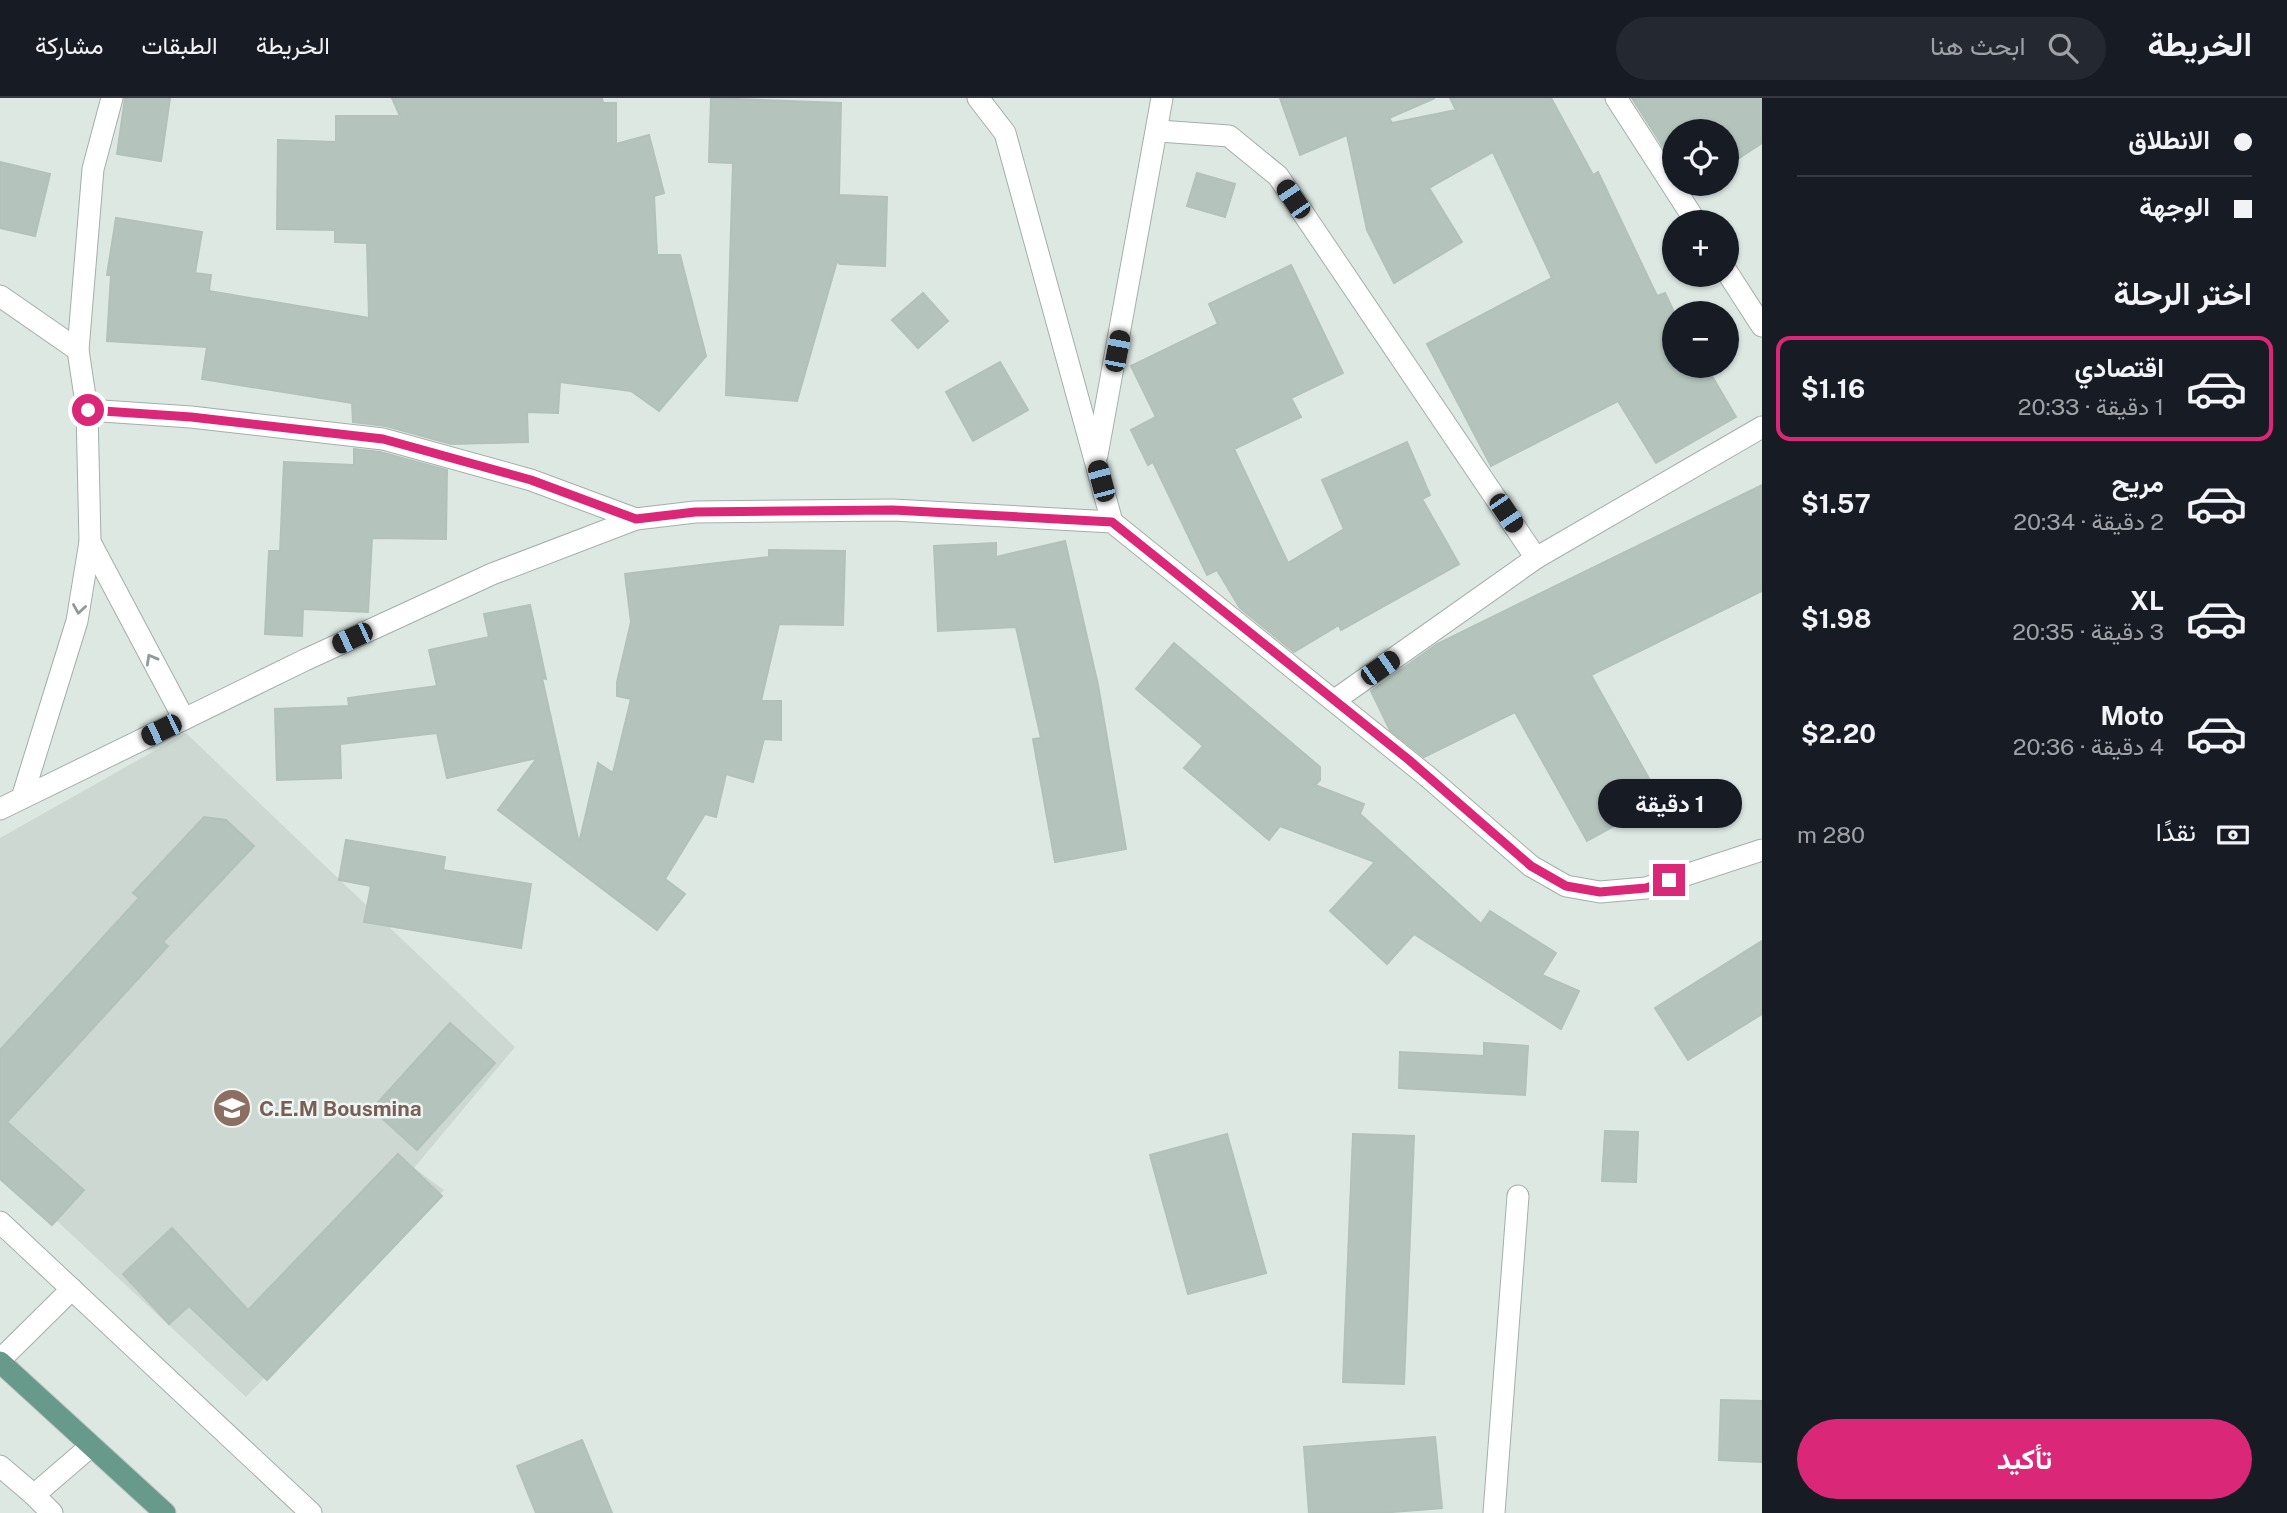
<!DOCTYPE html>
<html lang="ar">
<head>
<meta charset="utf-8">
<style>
  body { margin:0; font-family:"Public Sans",Vazirmatn,sans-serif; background:#242831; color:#f1f3f6; direction:rtl; height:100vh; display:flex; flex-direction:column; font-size:26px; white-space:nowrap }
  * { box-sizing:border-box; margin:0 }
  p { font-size:23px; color:#9ea1a6 }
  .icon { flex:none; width:38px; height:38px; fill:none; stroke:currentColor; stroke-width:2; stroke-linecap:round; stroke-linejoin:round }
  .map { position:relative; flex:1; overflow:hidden; direction:ltr }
  .side { display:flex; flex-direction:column; background:#171b24; width:525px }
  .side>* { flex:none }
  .guide { display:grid; align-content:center; height:154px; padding:0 35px; background:#171b24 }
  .buttons { position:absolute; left:1662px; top:21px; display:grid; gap:14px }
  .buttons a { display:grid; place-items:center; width:77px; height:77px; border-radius:50%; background:#171b24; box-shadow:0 2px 5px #0004; font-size:35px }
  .end { position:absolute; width:32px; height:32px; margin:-16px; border:9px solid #db2777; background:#fff; box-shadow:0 0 0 4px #fff }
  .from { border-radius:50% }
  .bubble { position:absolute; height:49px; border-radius:24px; background:#171b24; box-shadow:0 2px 5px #0004; font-size:23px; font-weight:700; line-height:49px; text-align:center; direction:rtl }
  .car { position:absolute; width:21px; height:42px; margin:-21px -10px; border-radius:9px; box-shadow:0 0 5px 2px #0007; background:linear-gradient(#222 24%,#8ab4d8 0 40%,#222 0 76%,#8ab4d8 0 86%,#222 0) }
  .guide b { display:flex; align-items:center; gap:24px; height:66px; font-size:26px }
  .guide b+b { border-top:2px solid #363941 }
  .guide i { width:18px; height:18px; background:#f1f3f6 }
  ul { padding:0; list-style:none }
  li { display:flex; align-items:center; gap:21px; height:105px; margin:0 14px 10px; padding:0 21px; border:4px solid transparent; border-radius:14px }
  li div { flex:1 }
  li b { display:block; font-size:26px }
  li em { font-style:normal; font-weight:700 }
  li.current { border-color:#db2777 }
  li>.icon { width:63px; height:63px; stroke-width:1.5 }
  h2 { padding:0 35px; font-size:32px; line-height:84px }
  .pay { display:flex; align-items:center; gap:18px; height:77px; padding:0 35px; font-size:26px }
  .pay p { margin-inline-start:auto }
  .primary-button { display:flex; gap:14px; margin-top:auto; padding:14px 35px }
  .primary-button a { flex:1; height:80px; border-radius:42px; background:#db2777; color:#fff; font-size:28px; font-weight:700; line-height:80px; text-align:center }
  header { display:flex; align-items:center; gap:42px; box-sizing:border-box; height:98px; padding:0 35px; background:#171b24; border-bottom:2px solid #363941 }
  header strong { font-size:33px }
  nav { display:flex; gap:38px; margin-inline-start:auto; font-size:24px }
  .search { width:490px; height:63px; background:#242831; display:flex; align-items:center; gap:18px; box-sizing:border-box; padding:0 24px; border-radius:38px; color:#9ea1a6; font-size:26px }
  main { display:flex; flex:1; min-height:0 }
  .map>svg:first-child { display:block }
  .built { fill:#cdd8d2 }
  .building { fill:#b4c3bc; stroke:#b2c1ba; stroke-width:2 }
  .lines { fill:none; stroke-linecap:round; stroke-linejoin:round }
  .minor-casing { stroke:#a2afaa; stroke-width:23 }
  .major-casing { stroke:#bcc3c1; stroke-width:23 }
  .minor { stroke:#fff; stroke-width:21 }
  .major { stroke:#679a8a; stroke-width:21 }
  .oneway { stroke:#909a98 }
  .route { stroke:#db2777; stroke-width:9 }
  .labels { text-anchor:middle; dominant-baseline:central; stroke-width:5; stroke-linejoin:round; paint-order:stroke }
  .education-label { font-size:21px; font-weight:bold; fill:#785e54; stroke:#eef5f2; text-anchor:start }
</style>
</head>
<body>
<header>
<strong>الخريطة</strong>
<div class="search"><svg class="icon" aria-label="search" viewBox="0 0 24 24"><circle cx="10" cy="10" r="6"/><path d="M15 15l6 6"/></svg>ابحث هنا</div>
<nav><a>الخريطة</a><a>الطبقات</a><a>مشاركة</a></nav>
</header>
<main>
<section class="side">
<div class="guide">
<b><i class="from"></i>الانطلاق</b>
<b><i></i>الوجهة</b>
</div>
<h2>اختر الرحلة</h2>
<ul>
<li class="current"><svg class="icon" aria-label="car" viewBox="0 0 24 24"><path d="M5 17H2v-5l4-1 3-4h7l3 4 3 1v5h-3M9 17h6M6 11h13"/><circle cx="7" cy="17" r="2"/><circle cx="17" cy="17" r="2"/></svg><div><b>اقتصادي</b><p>1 دقيقة · 20:33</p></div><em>$1.16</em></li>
<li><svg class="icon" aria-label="car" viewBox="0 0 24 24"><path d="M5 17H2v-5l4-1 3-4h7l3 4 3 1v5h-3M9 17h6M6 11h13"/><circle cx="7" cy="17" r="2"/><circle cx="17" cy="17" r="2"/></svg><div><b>مريح</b><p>2 دقيقة · 20:34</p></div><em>$1.57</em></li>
<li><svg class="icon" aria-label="car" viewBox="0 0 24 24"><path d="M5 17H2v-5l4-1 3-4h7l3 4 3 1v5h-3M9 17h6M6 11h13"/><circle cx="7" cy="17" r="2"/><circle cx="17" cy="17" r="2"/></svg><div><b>XL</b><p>3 دقيقة · 20:35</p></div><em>$1.98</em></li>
<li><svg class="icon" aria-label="car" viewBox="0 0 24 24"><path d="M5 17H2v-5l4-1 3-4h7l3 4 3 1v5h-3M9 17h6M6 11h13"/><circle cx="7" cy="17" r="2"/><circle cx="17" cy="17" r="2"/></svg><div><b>Moto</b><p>4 دقيقة · 20:36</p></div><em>$2.20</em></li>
</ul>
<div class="pay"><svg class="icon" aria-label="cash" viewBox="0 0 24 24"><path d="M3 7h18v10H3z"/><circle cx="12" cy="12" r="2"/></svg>نقدًا<p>280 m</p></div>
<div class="primary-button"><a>تأكيد</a></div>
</section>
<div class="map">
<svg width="1762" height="1415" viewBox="0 0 1762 1415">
  <rect width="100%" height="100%" fill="#dee8e3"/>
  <polygon class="built" points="186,635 515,949 414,1070 444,1092 246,1299 0,1070 0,740"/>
  <g class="building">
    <polygon points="125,0 170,0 161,63 117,56"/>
    <polygon points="392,0 602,0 603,5 616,5 616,46 649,37 664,95 654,98 657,157 680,157 706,258 659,313 631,293 560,284 558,315 527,314 528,344 451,346 386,328 353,324 352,305 202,281 207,249 107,243 111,177 107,177 116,120 202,134 195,175 211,177 209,193 369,220 367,145 335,144 335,132 277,131 278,42 336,44 336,18 400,18"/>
    <polygon points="711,0 841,5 839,97 887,99 885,168 840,166 837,163 797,303 726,297 733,65 709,64"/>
    <polygon points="1280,0 1435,0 1389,20 1392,25 1456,12 1450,0 1551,0 1593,77 1598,74 1657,198 1665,195 1675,216 1675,268 1706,268 1736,319 1656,365 1618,303 1491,368 1427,246 1552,180 1493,54 1429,90 1462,144 1394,185 1367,132 1347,37 1300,57"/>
    <polygon points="1632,0 1762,0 1762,45 1727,68 1727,33 1675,33 1675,67"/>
    <polygon points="0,64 50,76 35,138 0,130"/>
    <polygon points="1197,75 1235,86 1225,119 1187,108"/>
    <polygon points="1291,167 1343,275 1291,300 1301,319 1234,351 1288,465 1344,431 1322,382 1407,344 1430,397 1422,401 1459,466 1341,532 1339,527 1294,554 1240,510 1217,472 1207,477 1153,364 1148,367 1131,332 1156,319 1131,268 1218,226 1209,206"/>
    <polygon points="923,195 948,223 918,250 892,222"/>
    <polygon points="1000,264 1028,312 973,343 946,294"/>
    <polygon points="354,351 380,354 447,372 446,441 372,440 368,514 303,511 302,538 265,536 269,453 280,453 284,364 354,367"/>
    <polygon points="1762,387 1762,493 1591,577 1661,702 1587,743 1515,614 1424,659 1390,632 1371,593 1437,546"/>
    <polygon points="1065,443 1098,587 1126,751 1055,764 1033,641 1041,640 1016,529 938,533 934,448 996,445 996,459"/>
    <polygon points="769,452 845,453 843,527 779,526 761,603 781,603 781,642 764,641 753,684 726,676 716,719 705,716 665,781 685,796 657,832 498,712 537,660 447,680 437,635 340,646 341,680 277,682 275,611 349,608 348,600 437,588 429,552 489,539 484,516 530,507 546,581 542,580 579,745 598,665 613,675 631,601 617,598 617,584 631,524 625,476 769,459"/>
    <polygon points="1174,545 1320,669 1320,682 1315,687 1364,706 1360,716 1481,826 1490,813 1556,855 1542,877 1579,893 1561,931 1414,836 1387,866 1330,813 1375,764 1280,728 1269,742 1184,670 1203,648 1136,591"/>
    <polygon points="204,719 226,722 254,748 163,844 168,848 7,1024 84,1092 52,1127 0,1081 0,952 139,800 133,795"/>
    <polygon points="346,742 445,759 443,772 531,786 521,850 364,824 371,788 339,782"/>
    <polygon points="1762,843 1762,916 1688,962 1655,910"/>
    <polygon points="450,925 495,965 417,1052 372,1011"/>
    <polygon points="1484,945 1528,948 1525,997 1399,990 1400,954 1484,958"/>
    <polygon points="1605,1033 1638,1034 1636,1084 1602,1083"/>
    <polygon points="1227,1036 1266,1175 1188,1196 1150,1057"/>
    <polygon points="1353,1036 1414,1038 1404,1286 1343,1284"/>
    <polygon points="398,1056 442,1098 267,1282 189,1208 169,1226 123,1176 172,1130 248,1212"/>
    <polygon points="1721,1302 1762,1303 1762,1364 1719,1362"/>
    <polygon points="1435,1339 1442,1410 1380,1415 1309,1415 1304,1349"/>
    <polygon points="582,1342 612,1415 536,1415 517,1368"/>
  </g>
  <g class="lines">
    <defs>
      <g id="minor">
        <polyline points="978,0 1005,35 1112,424"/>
        <polyline points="1616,0 1696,124"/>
        <polyline points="1159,33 1229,38 1278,78 1536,460"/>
        <polyline points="1727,174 1762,228"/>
        <polyline points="0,198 78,252"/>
        <polyline points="87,312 191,319 383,341 531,382 636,421"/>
        <polyline points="1097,357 1162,0"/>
        <polyline points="90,444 184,621"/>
        <polyline points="1335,602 1536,460 1762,329"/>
        <polyline points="22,700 77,523 90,444 87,312 78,252 93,71 112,0"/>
        <polyline points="0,711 305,562 492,476 636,421 695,414 893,412 1112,424 1427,678 1531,768 1566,788 1600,794 1646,790 1762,752"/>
        <polyline points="0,1124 311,1415"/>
        <polyline points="0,1262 72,1191"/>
        <polyline points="0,1368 34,1397 91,1348"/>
        <polyline points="34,1397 52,1415"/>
        <polyline points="1494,1415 1518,1098"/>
      </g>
      <polyline id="major" points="0,1264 165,1415"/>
    </defs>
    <use href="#minor" class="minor-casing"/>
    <use href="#major" class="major-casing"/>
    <use href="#minor" class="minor"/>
    <use href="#major" class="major"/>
  </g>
  <defs><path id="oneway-chevron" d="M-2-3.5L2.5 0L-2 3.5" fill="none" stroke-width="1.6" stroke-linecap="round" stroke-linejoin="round" transform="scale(1.75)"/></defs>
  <g class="oneway">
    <use href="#oneway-chevron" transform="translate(79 511) rotate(99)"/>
    <use href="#oneway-chevron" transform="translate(151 561) rotate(-119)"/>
  </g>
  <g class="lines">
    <polyline class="route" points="88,312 191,319 383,341 531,382 636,421 695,414 893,412 1112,424 1409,662 1531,768 1566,788 1600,794 1646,790 1669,782"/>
  </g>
  <defs>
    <symbol id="school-disc" viewBox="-11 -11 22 22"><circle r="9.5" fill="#8d6e63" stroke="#eef5f2"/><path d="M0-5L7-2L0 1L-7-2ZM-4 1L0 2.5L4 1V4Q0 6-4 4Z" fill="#fff"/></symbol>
  </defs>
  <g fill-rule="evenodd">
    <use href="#school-disc" x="210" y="988" width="44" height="44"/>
  </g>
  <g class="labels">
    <g class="education-label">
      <text x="259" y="1010">C.E.M Bousmina</text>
    </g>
  </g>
</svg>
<div class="buttons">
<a><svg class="icon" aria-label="locate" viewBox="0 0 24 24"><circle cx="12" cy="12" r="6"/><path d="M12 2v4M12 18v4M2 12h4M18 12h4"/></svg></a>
<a>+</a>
<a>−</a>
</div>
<i class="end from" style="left:88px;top:312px"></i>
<i class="end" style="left:1669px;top:782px"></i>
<div class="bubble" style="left:1598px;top:681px;width:144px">1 دقيقة</div>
<i class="car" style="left:1293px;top:101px;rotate:326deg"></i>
<i class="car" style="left:1117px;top:253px;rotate:11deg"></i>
<i class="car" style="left:1101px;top:383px;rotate:345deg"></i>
<i class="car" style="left:1506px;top:415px;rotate:146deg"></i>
<i class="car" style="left:352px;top:540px;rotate:245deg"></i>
<i class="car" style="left:1380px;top:570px;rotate:55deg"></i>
<i class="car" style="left:161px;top:632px;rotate:244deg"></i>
</div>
</main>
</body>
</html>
